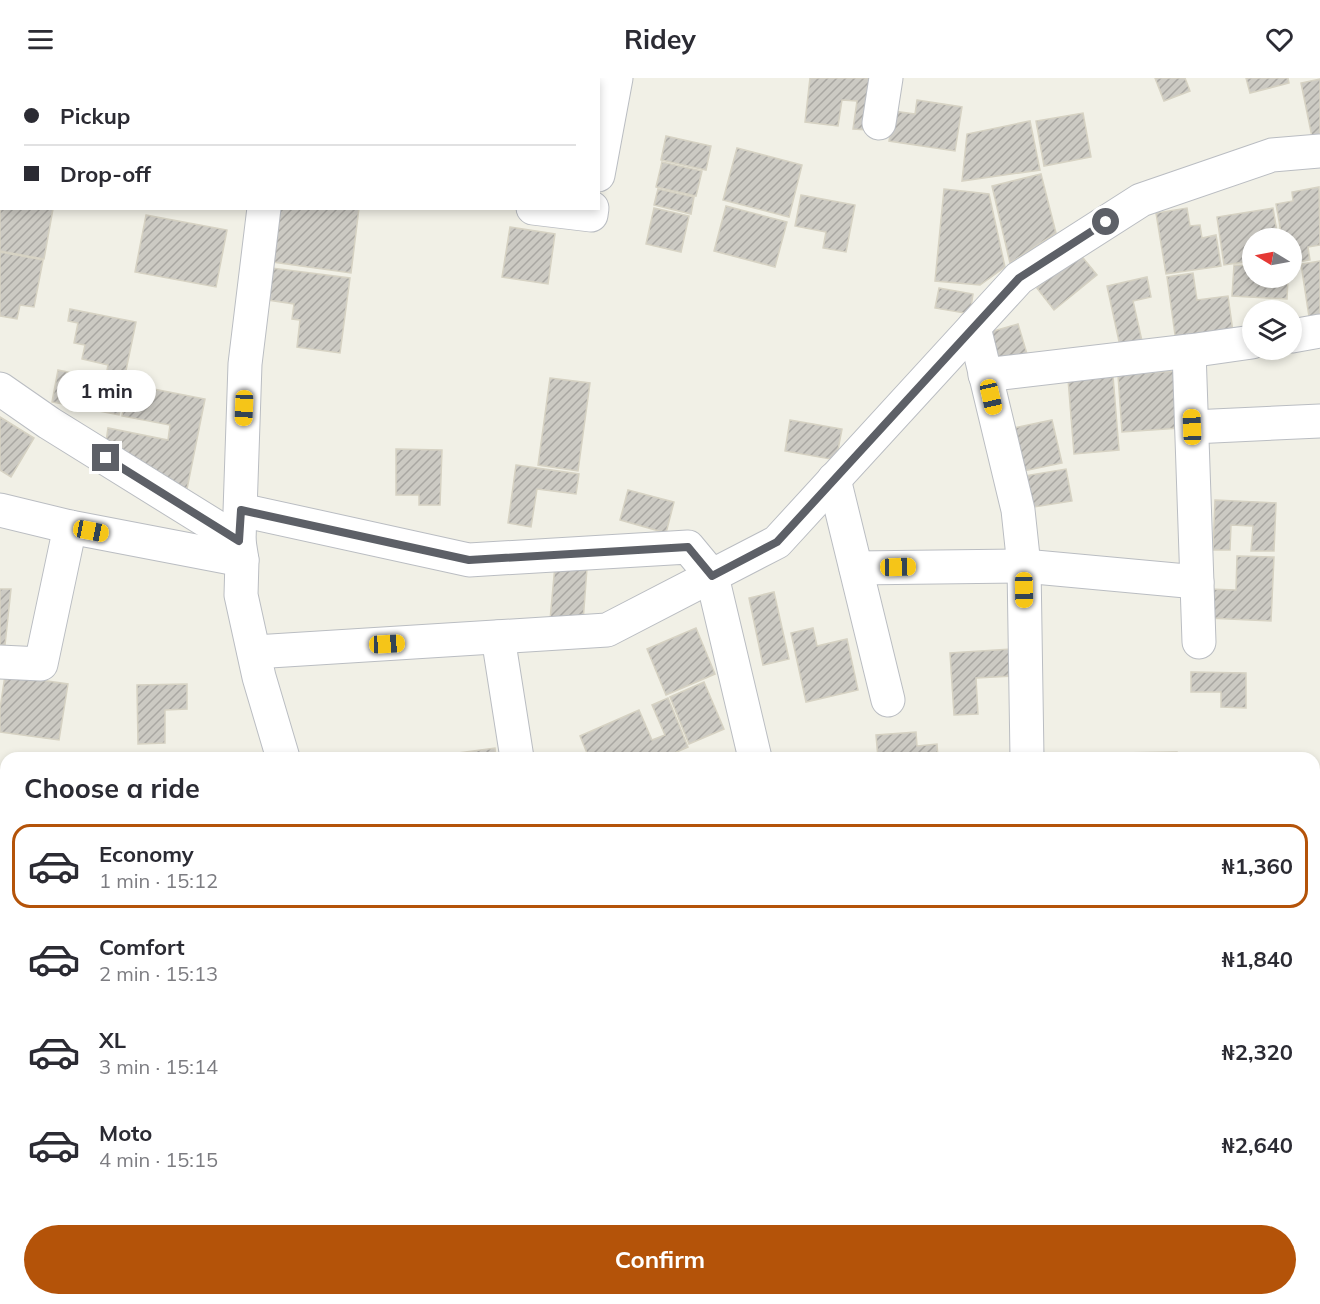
<!DOCTYPE html>
<html lang="en">
<head>
<meta charset="utf-8">
<style>
  body { margin:0; font-family:Mulish,sans-serif; background:#f7f7f7; color:#2b2b33; height:100vh; display:flex; flex-direction:column; font-size:22px; white-space:nowrap }
  * { box-sizing:border-box; margin:0 }
  p { font-size:20px; color:#7c7c81 }
  .icon { flex:none; width:33px; height:33px; fill:none; stroke:currentColor; stroke-width:2; stroke-linecap:round; stroke-linejoin:round }
  .map { position:relative; flex:1; overflow:hidden }
  .drawer { position:absolute; left:0px; top:674px; width:1320px; height:554px; display:flex; flex-direction:column; background:#fff; border-radius:18px 18px 0 0; box-shadow:0 3px 9px #0003 }
  .drawer>* { flex:none }
  .guide { position:absolute; left:0px; top:0px; width:600px; height:132px; box-shadow:0 3px 9px #0003; display:grid; align-content:center; height:132px; padding:0 24px; background:#fff }
  .needle { width:39px; rotate:280deg }
  .fabs { position:absolute; left:1242px; top:150px; display:grid; gap:12px }
  .fabs a { display:grid; place-items:center; width:60px; height:60px; border-radius:50%; background:#fff; box-shadow:0 3px 9px #0003; font-size:30px }
  .end { position:absolute; width:27px; height:27px; margin:-14px; border:8px solid #5d6067; background:#fff; box-shadow:0 0 0 3px #fff }
  .from { border-radius:50% }
  .bubble { position:absolute; height:42px; border-radius:21px; background:#fff; box-shadow:0 3px 9px #0003; font-size:20px; font-weight:700; line-height:42px; text-align:center }
  .car { position:absolute; width:18px; height:36px; margin:-18px -9px; border-radius:8px; box-shadow:0 0 4px 2px #0007; background:linear-gradient(#f5c518 24%,#345 0 40%,#f5c518 0 76%,#345 0 86%,#f5c518 0) }
  .guide b { display:flex; align-items:center; gap:21px; height:57px; font-size:22px }
  .guide b+b { border-top:2px solid #e1e1e2 }
  .guide i { width:15px; height:15px; background:#2b2b33 }
  ul { padding:0; list-style:none }
  li { display:flex; align-items:center; gap:18px; height:84px; margin:0 12px 9px; padding:0 12px; border:3px solid transparent; border-radius:18px }
  li div { flex:1 }
  li b { display:block; font-size:22px }
  li em { font-style:normal; font-weight:700 }
  li.selected { border-color:#b45309 }
  li>.icon { width:54px; height:54px; stroke-width:1.5 }
  h2 { padding:0 24px; font-size:27px; line-height:72px }
  .cta { display:flex; gap:12px; margin-top:auto; padding:12px 24px }
  .cta a { flex:1; height:69px; border-radius:36px; background:#b45309; color:#fff; font-size:24px; font-weight:700; line-height:69px; text-align:center }
  header { display:flex; justify-content:space-between; align-items:center; height:78px; padding:0 24px; background:#fff; font-size:27px; font-weight:700 }
  .map>svg:first-child { display:block }
  .building { fill:url(#building-hatch); stroke:#d6d2c3; stroke-width:1.5 }
  .lines { fill:none; stroke-linecap:round; stroke-linejoin:round }
  .minor-casing { stroke:#babdc2; stroke-width:35 }
  .minor { stroke:#fff; stroke-width:33 }
  .route { stroke:#5d6067; stroke-width:8 }
</style>
</head>
<body>
<header><svg class="icon" aria-label="menu" viewBox="0 0 24 24"><path d="M4 6h16M4 12h16M4 18h16"/></svg>Ridey<svg class="icon" aria-label="heart" viewBox="0 0 24 24"><path d="M12 20l-8-8c-3-5 5-10 8-4 3-6 11-1 8 4z"/></svg></header>
<div class="map">
<svg width="1320" height="1226" viewBox="0 0 1320 1226">
  <defs>
    <pattern id="building-hatch" width="6" height="6" patternUnits="userSpaceOnUse" patternTransform="scale(1.5)"><rect width="6" height="6" fill="#cccac3"/><path d="M-1 1l2-2M0 6l6-6M5 7l2-2" fill="none" stroke="#a9a7a2"/></pattern>
  </defs>
  <rect width="100%" height="100%" fill="#f1f0e6"/>
  <g class="building">
    <polygon points="0,0 24,0 2,2 2,55"/>
    <polygon points="810,0 876,0 869,52 853,51 857,23 842,22 838,48 805,44"/>
    <polygon points="1155,0 1185,0 1190,13 1164,23"/>
    <polygon points="1246,0 1288,0 1289,5 1250,15"/>
    <polygon points="1320,1 1320,58 1312,59 1301,5"/>
    <polygon points="917,22 962,29 955,73 889,63 894,33 915,36"/>
    <polygon points="1083,35 1091,79 1044,88 1036,43"/>
    <polygon points="1030,43 1040,92 962,103 967,56"/>
    <polygon points="666,58 711,68 706,92 661,82"/>
    <polygon points="737,70 802,87 789,139 723,122"/>
    <polygon points="662,84 702,93 696,118 656,109"/>
    <polygon points="1041,96 1056,155 1010,185 992,108"/>
    <polygon points="1319,109 1320,167 1308,169 1310,182 1292,185 1292,160 1282,160 1276,126 1293,123 1292,114"/>
    <polygon points="658,111 694,119 691,136 654,127"/>
    <polygon points="944,111 989,116 1005,189 980,207 935,203"/>
    <polygon points="801,117 855,127 846,174 823,170 826,154 795,148"/>
    <polygon points="0,120 2,130 53,131 44,181 0,173"/>
    <polygon points="726,128 787,144 775,189 714,173"/>
    <polygon points="280,130 359,130 351,195 273,184"/>
    <polygon points="654,130 689,138 681,174 646,166"/>
    <polygon points="1187,130 1190,148 1200,147 1202,160 1216,157 1221,188 1166,196 1156,135"/>
    <polygon points="1273,130 1278,160 1252,160 1252,183 1224,187 1217,139"/>
    <polygon points="146,137 227,152 216,209 135,194"/>
    <polygon points="510,149 555,156 548,206 502,199"/>
    <polygon points="0,174 43,182 34,229 20,227 17,241 0,238"/>
    <polygon points="1079,175 1097,197 1054,232 1037,210"/>
    <polygon points="1320,183 1320,243 1310,245 1301,186"/>
    <polygon points="1234,187 1252,188 1252,200 1288,200 1287,221 1232,218"/>
    <polygon points="271,190 350,200 340,275 297,269 300,242 292,241 294,226 268,222"/>
    <polygon points="1193,195 1197,222 1228,218 1233,254 1176,264 1167,199"/>
    <polygon points="1147,199 1151,219 1133,223 1142,263 1120,268 1107,208"/>
    <polygon points="939,210 973,216 970,236 935,230"/>
    <polygon points="70,231 136,244 124,302 106,298 108,287 82,281 85,267 74,265 78,245 68,243"/>
    <polygon points="1018,246 1027,276 992,286 983,256"/>
    <polygon points="58,292 126,306 119,337 52,324"/>
    <polygon points="1176,293 1180,350 1122,354 1118,297"/>
    <polygon points="1113,298 1119,372 1074,376 1068,301"/>
    <polygon points="550,300 590,305 578,393 538,387"/>
    <polygon points="128,306 205,321 185,421 105,371 108,350 168,362 170,347 122,338"/>
    <polygon points="0,339 34,360 11,399 0,392"/>
    <polygon points="790,342 842,351 836,382 785,373"/>
    <polygon points="1052,342 1062,385 1018,394 1009,351"/>
    <polygon points="396,371 442,372 440,427 419,427 419,417 396,417"/>
    <polygon points="516,387 579,396 576,416 537,411 531,449 508,445"/>
    <polygon points="1066,391 1072,423 1028,430 1024,398"/>
    <polygon points="628,412 674,424 666,455 620,442"/>
    <polygon points="1215,422 1276,425 1274,473 1251,473 1253,448 1231,447 1230,472 1213,472"/>
    <polygon points="1237,478 1274,479 1271,543 1208,540 1209,511 1236,512"/>
    <polygon points="555,487 587,490 583,544 550,542"/>
    <polygon points="0,511 11,511 5,567 0,567"/>
    <polygon points="774,514 789,581 763,587 749,520"/>
    <polygon points="696,550 715,596 666,617 647,571"/>
    <polygon points="813,550 817,568 847,561 858,612 806,624 791,555"/>
    <polygon points="1011,571 1013,598 976,600 978,636 954,637 950,575"/>
    <polygon points="1191,594 1246,595 1246,630 1221,629 1221,614 1191,614"/>
    <polygon points="5,597 68,606 59,662 0,654 0,631"/>
    <polygon points="704,604 724,651 689,666 670,619"/>
    <polygon points="187,606 187,631 165,632 165,665 138,666 137,607"/>
    <polygon points="668,620 688,669 663,680 589,680 580,658 639,632 652,662 665,657 652,627"/>
    <polygon points="916,654 917,668 937,666 938,680 878,680 876,657"/>
    <polygon points="495,670 496,680 420,680"/>
    <polygon points="1177,674 1177,680 1118,680 1118,675"/>
    <polygon points="1314,783 1320,784 1320,859 1314,858"/>
    <polygon points="103,1221 104,1226 50,1226 98,1221"/>
    <polygon points="545,1221 570,1221 571,1226 546,1226"/>
    <polygon points="581,1221 627,1221 628,1226 582,1226"/>
    <polygon points="638,1221 690,1221 690,1226 639,1226"/>
  </g>
  <g class="lines">
    <defs>
      <g id="minor">
        <polyline points="290,2 290,0"/>
        <polyline points="879,45 886,0"/>
        <polyline points="598,97 616,0"/>
        <polyline points="264,130 245,286 239,463 242,482 241,517 259,599 283,680"/>
        <polyline points="533,130 591,137 592,130"/>
        <polyline points="974,249 1018,432 1024,488 1027,680"/>
        <polyline points="1292,258 1320,253"/>
        <polyline points="1189,273 1199,564"/>
        <polyline points="985,297 1189,273 1252,264"/>
        <polyline points="0,311 49,345 239,463"/>
        <polyline points="1192,349 1320,343"/>
        <polyline points="834,401 888,622"/>
        <polyline points="0,432 70,449 242,482"/>
        <polyline points="241,432 469,482 688,469 712,498 755,680"/>
        <polyline points="856,490 1024,488 1197,504"/>
        <polyline points="498,559 517,680"/>
        <polyline points="254,574 607,552 777,464 1019,200 1141,122 1272,77 1320,73"/>
        <polyline points="0,584 41,586 70,449"/>
        <polyline points="1314,770 1320,770"/>
        <polyline points="0,1078 6,1075"/>
        <polyline points="0,1179 6,1202"/>
        <polyline points="197,1221 198,1226"/>
        <polyline points="388,1221 388,1226"/>
        <polyline points="1032,1221 1033,1226"/>
      </g>
    </defs>
    <use href="#minor" class="minor-casing"/>
    <use href="#minor" class="minor"/>
  </g>
  <g class="lines">
    <polyline class="route" points="106,380 239,463 241,432 469,482 688,469 712,498 777,464 1019,200 1106,144"/>
  </g>
</svg>
<div class="fabs">
<a><svg class="needle" viewBox="-14 -14 28 28"><path d="M0-13l5 13h-10z" fill="#e53935"/><path d="M0 13l5-13h-10z" fill="#7c7c81"/></svg></a>
<a><svg class="icon" aria-label="layers" viewBox="0 0 24 24"><path d="M12 4l9 5-9 5-9-5zM3 14l9 5 9-5"/></svg></a>
</div>
<i class="end from" style="left:1106px;top:144px"></i>
<i class="end" style="left:106px;top:380px"></i>
<div class="bubble" style="left:57px;top:292px;width:99px">1 min</div>
<i class="car" style="left:991px;top:319px;rotate:167deg"></i>
<i class="car" style="left:244px;top:330px;rotate:182deg"></i>
<i class="car" style="left:1192px;top:349px;rotate:358deg"></i>
<i class="car" style="left:91px;top:453px;rotate:101deg"></i>
<i class="car" style="left:898px;top:489px;rotate:89deg"></i>
<i class="car" style="left:1024px;top:512px;rotate:179deg"></i>
<i class="car" style="left:387px;top:566px;rotate:87deg"></i>
<div class="guide">
<b><i class="from"></i>Pickup</b>
<b><i></i>Drop-off</b>
</div>
<section class="drawer">
<h2>Choose a ride</h2>
<ul>
<li class="selected"><svg class="icon" aria-label="car" viewBox="0 0 24 24"><path d="M5 17H2v-5l4-1 3-4h7l3 4 3 1v5h-3M9 17h6M6 11h13"/><circle cx="7" cy="17" r="2"/><circle cx="17" cy="17" r="2"/></svg><div><b>Economy</b><p>1 min · 15:12</p></div><em>₦1,360</em></li>
<li><svg class="icon" aria-label="car" viewBox="0 0 24 24"><path d="M5 17H2v-5l4-1 3-4h7l3 4 3 1v5h-3M9 17h6M6 11h13"/><circle cx="7" cy="17" r="2"/><circle cx="17" cy="17" r="2"/></svg><div><b>Comfort</b><p>2 min · 15:13</p></div><em>₦1,840</em></li>
<li><svg class="icon" aria-label="car" viewBox="0 0 24 24"><path d="M5 17H2v-5l4-1 3-4h7l3 4 3 1v5h-3M9 17h6M6 11h13"/><circle cx="7" cy="17" r="2"/><circle cx="17" cy="17" r="2"/></svg><div><b>XL</b><p>3 min · 15:14</p></div><em>₦2,320</em></li>
<li><svg class="icon" aria-label="car" viewBox="0 0 24 24"><path d="M5 17H2v-5l4-1 3-4h7l3 4 3 1v5h-3M9 17h6M6 11h13"/><circle cx="7" cy="17" r="2"/><circle cx="17" cy="17" r="2"/></svg><div><b>Moto</b><p>4 min · 15:15</p></div><em>₦2,640</em></li>
</ul>
<div class="cta"><a>Confirm</a></div>
</section>
</div>
</body>
</html>
